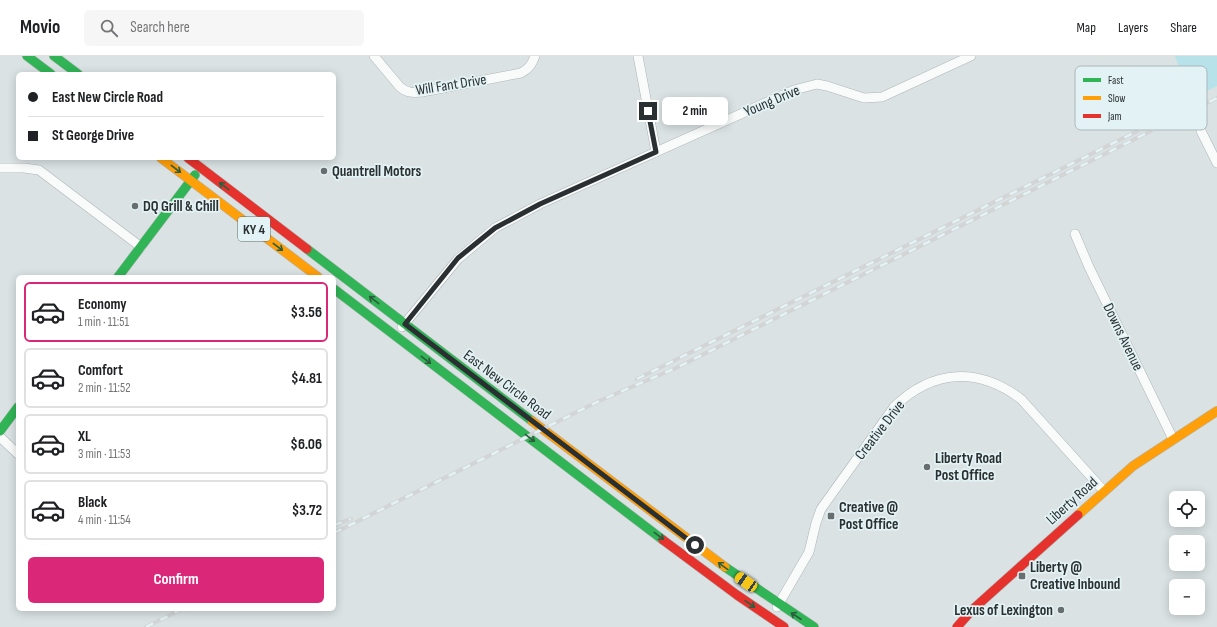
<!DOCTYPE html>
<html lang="en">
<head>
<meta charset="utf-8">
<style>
  body { margin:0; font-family:"Sofia Sans Condensed",sans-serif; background:#f6f6f6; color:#202124; height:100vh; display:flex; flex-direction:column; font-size:15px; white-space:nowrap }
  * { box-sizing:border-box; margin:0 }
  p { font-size:13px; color:#757577 }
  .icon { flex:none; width:22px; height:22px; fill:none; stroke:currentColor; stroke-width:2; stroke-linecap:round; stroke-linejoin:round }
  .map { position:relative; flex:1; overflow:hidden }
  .drawer { position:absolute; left:16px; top:219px; width:320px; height:336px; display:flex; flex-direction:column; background:#fff; border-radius:6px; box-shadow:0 2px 10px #0003 }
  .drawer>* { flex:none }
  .banner { position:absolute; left:16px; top:16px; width:320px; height:88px; border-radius:6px; box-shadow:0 2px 10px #0003; display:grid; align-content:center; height:88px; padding:0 12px; background:#fff }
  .tools { position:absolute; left:1169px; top:435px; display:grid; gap:8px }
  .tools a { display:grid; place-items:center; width:36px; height:36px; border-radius:6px; background:#fff; box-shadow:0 2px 10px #0003; font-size:20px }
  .end { position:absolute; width:18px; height:18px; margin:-9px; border:5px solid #2a3031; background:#fff; box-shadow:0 0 0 2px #fff }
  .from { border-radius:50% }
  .bubble { position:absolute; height:28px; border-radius:6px; background:#fff; box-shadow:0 2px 10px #0003; font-size:13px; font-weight:700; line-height:28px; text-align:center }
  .car { position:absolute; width:12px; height:24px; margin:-12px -6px; border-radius:5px; box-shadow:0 0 3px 1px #0007; background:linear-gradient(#f5c518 24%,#345 0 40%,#f5c518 0 76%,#345 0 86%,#f5c518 0) }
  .banner b { display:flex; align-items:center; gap:14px; height:38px; font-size:15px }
  .banner b+b { border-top:1px solid #e0e0e0 }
  .banner i { width:10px; height:10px; background:#202124 }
  ul { padding:7px 0 0; list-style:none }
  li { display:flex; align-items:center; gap:12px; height:60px; margin:0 8px 6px; padding:0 4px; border:2px solid #e0e0e0; border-radius:6px }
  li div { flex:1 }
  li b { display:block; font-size:15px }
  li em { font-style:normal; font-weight:700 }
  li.selected { border-color:#db2777 }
  li>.icon { width:36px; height:36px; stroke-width:1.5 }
  .button { display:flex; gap:8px; margin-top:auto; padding:8px 12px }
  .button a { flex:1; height:46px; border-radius:6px; background:#db2777; color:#fff; font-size:16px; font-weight:700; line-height:46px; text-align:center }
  header { display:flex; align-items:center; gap:24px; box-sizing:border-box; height:56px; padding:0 20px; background:#fff; border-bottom:1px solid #e0e0e0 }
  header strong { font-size:19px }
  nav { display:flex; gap:22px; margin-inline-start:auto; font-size:14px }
  .search { width:280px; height:36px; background:#f6f6f6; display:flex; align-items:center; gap:10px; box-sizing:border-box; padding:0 14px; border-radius:6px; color:#757577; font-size:15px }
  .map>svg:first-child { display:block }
  .green { fill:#b7e2e9 }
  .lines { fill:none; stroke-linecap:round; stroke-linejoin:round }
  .street-casing { stroke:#afb5b6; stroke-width:10 }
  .fast-casing { stroke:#afb5b6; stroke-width:10 }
  .slow-casing { stroke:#afb5b6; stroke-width:10 }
  .jam-casing { stroke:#afb5b6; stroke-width:10 }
  .street { stroke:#f9fbfb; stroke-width:9 }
  .fast { stroke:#30b455; stroke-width:9 }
  .slow { stroke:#ff9f0a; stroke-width:9 }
  .jam { stroke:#e5322d; stroke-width:9 }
  .rail-casing { stroke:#d2d4d5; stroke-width:4 }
  .rail { stroke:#e3f2f5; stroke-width:2.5; stroke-dasharray:8; stroke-linecap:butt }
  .oneway { stroke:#2c5e3e }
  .route { stroke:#2a3031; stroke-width:5 }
  .poi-dot { fill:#686e6f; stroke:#e3f2f5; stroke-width:1.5 }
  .labels { text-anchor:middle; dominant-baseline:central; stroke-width:3.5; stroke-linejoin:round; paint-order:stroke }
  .shield { fill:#e3f2f5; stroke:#626a6c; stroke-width:1 }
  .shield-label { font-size:14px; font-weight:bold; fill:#2a3031 }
  .street-label { font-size:15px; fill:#2a3031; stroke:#e3f2f5 }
  .poi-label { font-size:15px; font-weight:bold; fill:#2a3031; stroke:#e3f2f5; text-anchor:start }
  .key { fill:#e3f2f5; stroke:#acb8ba; stroke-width:1 }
  .key-label { font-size:11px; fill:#2a3031 }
</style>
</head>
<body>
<header>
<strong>Movio</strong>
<div class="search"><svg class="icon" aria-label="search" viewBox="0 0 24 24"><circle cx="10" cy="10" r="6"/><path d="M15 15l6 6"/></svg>Search here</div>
<nav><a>Map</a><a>Layers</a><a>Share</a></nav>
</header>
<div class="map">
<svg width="1217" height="571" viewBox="0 0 1217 571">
  <rect width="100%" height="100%" fill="#dae2e3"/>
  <polygon class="green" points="1175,0 1217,0 1217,30 1191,43"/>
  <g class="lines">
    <defs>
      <g id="street">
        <path d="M374,0l26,31c7,6 13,6 22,5l99,-19c8,-4 11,-9 14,-17"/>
        <polyline points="638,0 656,96"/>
        <polyline points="1201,75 1217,107"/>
        <polyline points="0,112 24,112 39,114 141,191"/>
        <polyline points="1075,178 1089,211 1173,383"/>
        <polyline points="402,271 458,203 495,172 540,148 794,34 817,28 827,30 864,42 882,41 971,0"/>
        <polyline points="0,381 18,398"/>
        <path d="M777,551l32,-55 7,-29 5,-14 73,-102c39,-38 84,-40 127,-8l83,92"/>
      </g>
      <g id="fast">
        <polyline points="27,0 51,18"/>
        <polyline points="54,0 78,18"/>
        <polyline points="307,193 532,365"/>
        <polyline points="118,221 195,119"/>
        <polyline points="334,233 663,484"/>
        <polyline points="0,375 18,351"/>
        <polyline points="725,511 814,571"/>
      </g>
      <g id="slow">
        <polyline points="161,102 318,221"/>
        <polyline points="532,365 725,511"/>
        <polyline points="1078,459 1133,410 1217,355"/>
      </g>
      <g id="jam">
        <polyline points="188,102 307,193"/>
        <polyline points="663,484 737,539 784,571"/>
        <polyline points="957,571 972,554 1078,459"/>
      </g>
    </defs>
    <use href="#street" class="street-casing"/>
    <use href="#fast" class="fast-casing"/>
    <use href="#slow" class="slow-casing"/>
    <use href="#jam" class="jam-casing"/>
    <use href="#street" class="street"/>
    <use href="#fast" class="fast"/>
    <use href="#slow" class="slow"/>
    <use href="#jam" class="jam"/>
    <defs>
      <g id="rail">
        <polyline points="637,323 1184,52 1195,47"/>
        <polyline points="334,469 351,463"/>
        <polyline points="334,477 599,345 676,312 1217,42"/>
        <polyline points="146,571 182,553"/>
      </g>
    </defs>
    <use href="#rail" class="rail-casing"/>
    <use href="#rail" class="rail"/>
  </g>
  <defs><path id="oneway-shaft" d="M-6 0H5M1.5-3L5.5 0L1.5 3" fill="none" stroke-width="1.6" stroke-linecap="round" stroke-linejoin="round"/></defs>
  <g class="oneway">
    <use href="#oneway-shaft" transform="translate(176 113) rotate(37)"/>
    <use href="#oneway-shaft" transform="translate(224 130) rotate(-143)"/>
    <use href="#oneway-shaft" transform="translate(278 191) rotate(37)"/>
    <use href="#oneway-shaft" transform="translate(374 244) rotate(-142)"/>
    <use href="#oneway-shaft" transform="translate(426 304) rotate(37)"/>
    <use href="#oneway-shaft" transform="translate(530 382) rotate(37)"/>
    <use href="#oneway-shaft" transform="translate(659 480) rotate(37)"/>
    <use href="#oneway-shaft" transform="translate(723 510) rotate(-144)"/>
    <use href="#oneway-shaft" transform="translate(750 548) rotate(35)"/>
    <use href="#oneway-shaft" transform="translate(796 560) rotate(-147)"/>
  </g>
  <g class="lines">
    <polyline class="route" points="648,55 656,96 540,148 495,172 458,202 405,268 695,489"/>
  </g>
  <g class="poi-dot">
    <circle cx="324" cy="115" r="4"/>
    <circle cx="135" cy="150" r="4"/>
    <circle cx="927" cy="411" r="4"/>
    <rect x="827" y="456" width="8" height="8" rx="2"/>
    <rect x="1018" y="516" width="8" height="8" rx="2"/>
    <circle cx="1061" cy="554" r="4"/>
  </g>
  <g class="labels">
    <rect class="shield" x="238" y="161" width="32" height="24" rx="3"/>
    <g class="shield-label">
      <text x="254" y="173">KY 4</text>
    </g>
    <g class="street-label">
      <text transform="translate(451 29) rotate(-9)">Will Fant Drive</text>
      <text transform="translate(772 45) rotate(-23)">Young Drive</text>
      <text transform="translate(1123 281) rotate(64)">Downs Avenue</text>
      <text transform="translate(507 329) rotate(37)">East New Circle Road</text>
      <text transform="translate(880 374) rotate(-52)">Creative Drive</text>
      <text transform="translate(1072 445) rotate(-42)">Liberty Road</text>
    </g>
    <g class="poi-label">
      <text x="332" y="115">Quantrell Motors</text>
      <text x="143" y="150">DQ Grill &amp; Chill</text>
      <text x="935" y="402">Liberty Road<tspan x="935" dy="17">Post Office</tspan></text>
      <text x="839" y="451">Creative @<tspan x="839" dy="17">Post Office</tspan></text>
      <text x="1030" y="511">Liberty @<tspan x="1030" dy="17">Creative Inbound</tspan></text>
      <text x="1053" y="554" text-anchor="end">Lexus of Lexington</text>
    </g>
  </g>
  <rect x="1075" y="10" width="132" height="64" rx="6" class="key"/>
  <rect x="1083" y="22" width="18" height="4" fill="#30b455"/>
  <rect x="1083" y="40" width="18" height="4" fill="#ff9f0a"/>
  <rect x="1083" y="58" width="18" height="4" fill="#e5322d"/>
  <g class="key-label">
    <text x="1108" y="28">Fast</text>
    <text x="1108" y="46">Slow</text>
    <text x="1108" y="64">Jam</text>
  </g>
</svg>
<div class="tools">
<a><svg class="icon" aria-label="locate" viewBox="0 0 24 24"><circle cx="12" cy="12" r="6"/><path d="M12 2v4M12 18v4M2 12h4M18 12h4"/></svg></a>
<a>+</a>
<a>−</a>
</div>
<i class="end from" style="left:695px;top:489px"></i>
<i class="end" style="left:648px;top:55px"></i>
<div class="bubble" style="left:662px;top:41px;width:66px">2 min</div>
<i class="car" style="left:746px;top:526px;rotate:304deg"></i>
<div class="banner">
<b><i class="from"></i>East New Circle Road</b>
<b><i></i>St George Drive</b>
</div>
<section class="drawer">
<ul>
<li class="selected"><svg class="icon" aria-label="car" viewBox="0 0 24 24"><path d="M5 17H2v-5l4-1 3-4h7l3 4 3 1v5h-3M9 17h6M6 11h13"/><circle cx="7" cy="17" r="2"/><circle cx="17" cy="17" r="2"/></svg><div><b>Economy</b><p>1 min · 11:51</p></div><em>$3.56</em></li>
<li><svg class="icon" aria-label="car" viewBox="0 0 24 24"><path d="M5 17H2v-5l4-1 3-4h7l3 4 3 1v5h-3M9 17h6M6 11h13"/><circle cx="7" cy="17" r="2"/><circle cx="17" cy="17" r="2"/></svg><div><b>Comfort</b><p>2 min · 11:52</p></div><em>$4.81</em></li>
<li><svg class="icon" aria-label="car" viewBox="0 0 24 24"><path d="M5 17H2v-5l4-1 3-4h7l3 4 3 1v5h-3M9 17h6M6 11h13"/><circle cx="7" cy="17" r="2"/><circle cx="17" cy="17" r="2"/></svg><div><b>XL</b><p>3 min · 11:53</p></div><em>$6.06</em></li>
<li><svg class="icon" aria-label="car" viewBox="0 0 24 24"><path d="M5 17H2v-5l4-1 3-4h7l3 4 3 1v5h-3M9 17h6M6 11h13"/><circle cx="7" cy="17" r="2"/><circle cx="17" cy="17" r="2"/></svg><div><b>Black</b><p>4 min · 11:54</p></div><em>$3.72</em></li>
</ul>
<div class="button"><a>Confirm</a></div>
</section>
</div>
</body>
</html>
